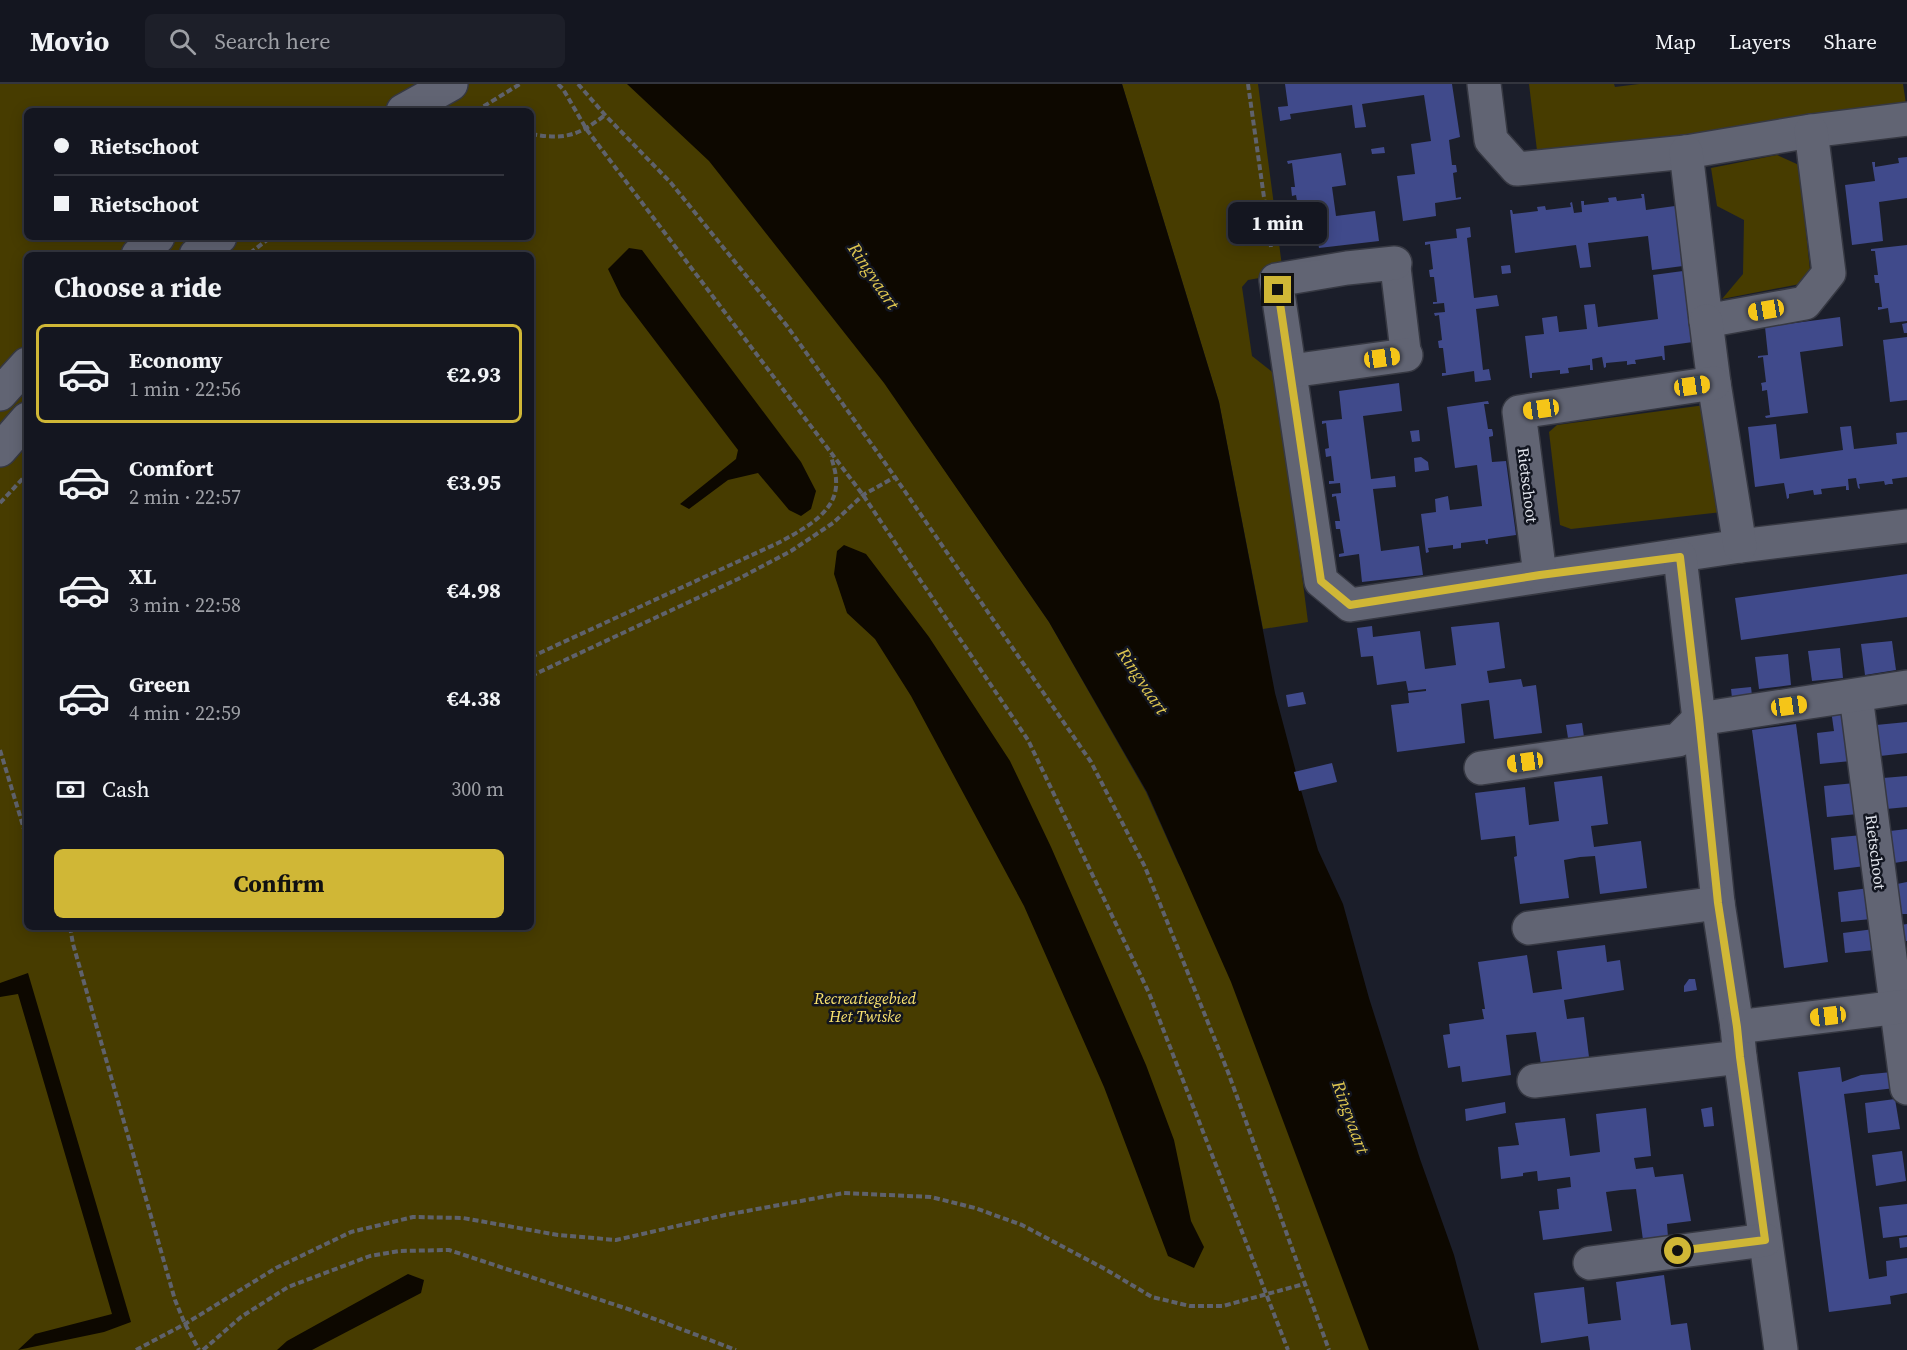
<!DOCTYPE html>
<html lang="en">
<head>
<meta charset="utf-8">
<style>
  body { margin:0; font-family:"Source Serif 4",serif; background:#1d1f29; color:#f1f3f6; height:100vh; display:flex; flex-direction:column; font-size:22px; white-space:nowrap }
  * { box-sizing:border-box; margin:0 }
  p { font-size:20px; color:#9d9fa5 }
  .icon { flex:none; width:33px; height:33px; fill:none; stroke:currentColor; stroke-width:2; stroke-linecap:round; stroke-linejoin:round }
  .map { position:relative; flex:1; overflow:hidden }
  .drawer { position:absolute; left:24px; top:168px; width:510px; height:678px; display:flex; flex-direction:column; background:#141620; border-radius:9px; box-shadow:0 3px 15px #0003,0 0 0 2px #33353e }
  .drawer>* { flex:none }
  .guide { position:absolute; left:24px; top:24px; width:510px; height:132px; border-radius:9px; box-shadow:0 3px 15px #0003,0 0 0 2px #33353e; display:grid; align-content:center; height:132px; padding:0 30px; background:#141620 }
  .end { position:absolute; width:27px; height:27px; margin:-14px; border:8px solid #d0b736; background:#111; box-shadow:0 0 0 3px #111 }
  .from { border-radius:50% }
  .bubble { position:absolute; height:42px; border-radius:9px; background:#141620; box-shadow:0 3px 15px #0003,0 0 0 2px #33353e; font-size:20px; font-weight:700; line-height:42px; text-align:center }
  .car { position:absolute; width:18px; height:36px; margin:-18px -9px; border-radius:8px; box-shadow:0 0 4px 2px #0007; background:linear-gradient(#f5c518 24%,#345 0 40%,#f5c518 0 76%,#345 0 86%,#f5c518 0) }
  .guide b { display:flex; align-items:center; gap:21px; height:57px; font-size:22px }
  .guide b+b { border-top:2px solid #33353e }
  .guide i { width:15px; height:15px; background:#f1f3f6 }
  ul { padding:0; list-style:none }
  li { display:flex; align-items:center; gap:18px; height:99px; margin:0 12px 9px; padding:0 18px; border:3px solid transparent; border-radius:9px }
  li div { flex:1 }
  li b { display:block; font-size:22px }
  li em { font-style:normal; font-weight:700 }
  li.on { border-color:#d0b736 }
  li>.icon { width:54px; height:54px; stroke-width:1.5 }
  h2 { padding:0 30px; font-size:27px; line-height:72px }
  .pay { display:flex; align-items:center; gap:15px; height:66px; padding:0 30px; font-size:22px }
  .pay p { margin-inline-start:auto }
  .action { display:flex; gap:12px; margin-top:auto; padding:12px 30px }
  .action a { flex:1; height:69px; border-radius:9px; background:#d0b736; color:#111; font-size:24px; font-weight:700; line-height:69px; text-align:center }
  header { display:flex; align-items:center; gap:36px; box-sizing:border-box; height:84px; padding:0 30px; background:#141620; border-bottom:2px solid #33353e }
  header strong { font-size:28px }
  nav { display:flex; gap:33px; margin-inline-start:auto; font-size:21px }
  .search { width:420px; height:54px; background:#1d1f29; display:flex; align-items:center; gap:15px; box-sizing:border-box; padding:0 21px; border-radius:9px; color:#9d9fa5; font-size:22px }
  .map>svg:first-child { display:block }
  .green { fill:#473c00; fill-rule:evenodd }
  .water { fill:#0d0800 }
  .building { fill:#404a8b }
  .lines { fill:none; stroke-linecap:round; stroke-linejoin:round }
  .pedestrian-casing { stroke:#363842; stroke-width:33 }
  .minor-casing { stroke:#363842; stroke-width:36 }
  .path { stroke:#5f626c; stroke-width:4; stroke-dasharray:6 3; stroke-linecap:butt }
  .pedestrian { stroke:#616473; stroke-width:30 }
  .minor { stroke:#616473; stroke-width:33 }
  .route { stroke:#d0b736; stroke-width:8 }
  .labels { text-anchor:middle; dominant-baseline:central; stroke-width:5; stroke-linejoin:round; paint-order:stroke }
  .street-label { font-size:16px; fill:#e1e4ec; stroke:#121520 }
  .park-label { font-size:16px; font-style:italic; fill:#fae36f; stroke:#121520 }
  .water-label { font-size:18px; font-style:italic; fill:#ddc550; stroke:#121520 }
</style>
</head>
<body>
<header>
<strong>Movio</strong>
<div class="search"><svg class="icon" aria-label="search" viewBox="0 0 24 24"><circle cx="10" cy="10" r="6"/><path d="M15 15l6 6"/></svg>Search here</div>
<nav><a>Map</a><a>Layers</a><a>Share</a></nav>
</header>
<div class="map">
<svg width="1907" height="1266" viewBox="0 0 1907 1266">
  <rect width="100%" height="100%" fill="#1b1e2a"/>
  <g class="green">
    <path d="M0,0h659l149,159 129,216 112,163 97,170 32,71 97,163 126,324h-1401zM27,27h504v126h-504zM27,171h504v672h-504z"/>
    <polygon points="1122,0 1258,0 1282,182 1281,190 1248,196 1242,203 1252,272 1276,291 1308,538 1263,545 1219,318"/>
    <polygon points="1529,0 1614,0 1615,3 1639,0 1903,0 1906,20 1538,75"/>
    <polygon points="1777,71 1799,81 1810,186 1800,200 1722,215 1743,190 1744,136 1717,122 1711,84"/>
    <polygon points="1705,321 1722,428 1571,445 1560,441 1549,348 1557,341"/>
  </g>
  <g class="water">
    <polygon points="627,0 1122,0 1219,318 1275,609 1297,692 1318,766 1343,820 1369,914 1420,1075 1454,1171 1479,1266 1369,1266 1231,898 1147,708 1049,538 884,299 709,77"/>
    <polygon points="629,164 642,166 801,378 816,407 811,425 801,432 789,426 758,389 728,396 689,425 680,420 736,375 738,366 621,212 608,185"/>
    <polygon points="844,461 866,470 929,553 1010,677 1051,763 1146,981 1174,1056 1191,1137 1204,1163 1194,1184 1168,1172 1104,1003 1024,822 911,612 875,555 847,529 834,490 837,467"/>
    <polygon points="28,889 131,1238 104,1248 18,1266 35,1250 112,1230 18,910 0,913 0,899"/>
    <polygon points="408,1190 424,1196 421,1209 312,1266 277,1266 287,1257"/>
  </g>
  <g class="building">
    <polygon points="1285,0 1452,0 1460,53 1449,56 1452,81 1456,81 1457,88 1453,89 1456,114 1461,113 1461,115 1435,119 1436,132 1403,137 1397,92 1415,90 1411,60 1431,57 1424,11 1362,20 1366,43 1355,44 1352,21 1290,30 1291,35 1280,37 1278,23 1288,22"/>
    <polygon points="1384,63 1385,69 1372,70 1371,65"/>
    <polygon points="1341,69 1346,101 1332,103 1336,132 1375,127 1379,157 1319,164 1314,135 1295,138 1295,135 1300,135 1296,111 1292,112 1291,103 1295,103 1292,79 1288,80 1287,77"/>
    <polygon points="1907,73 1907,114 1879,118 1883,157 1852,161 1845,101 1875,97 1872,78 1875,78 1875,83 1899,79 1898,74"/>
    <polygon points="1641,110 1644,110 1646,126 1675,122 1683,182 1652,186 1648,152 1588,159 1591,183 1580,184 1576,161 1515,169 1510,126 1512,126 1513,130 1538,127 1537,123 1545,122 1546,126 1571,123 1570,119 1572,118 1574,129 1582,128 1581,117 1584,117 1584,121 1609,118 1608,114 1616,113 1617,117 1642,114"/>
    <polygon points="1470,143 1471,153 1467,154 1474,214 1497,211 1499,222 1476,225 1483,286 1489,285 1491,296 1475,298 1474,287 1442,292 1442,289 1446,289 1443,264 1439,264 1438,257 1442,256 1439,231 1435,232 1434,229 1445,228 1444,219 1433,220 1433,218 1437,218 1434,193 1430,193 1429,186 1433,185 1430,160 1425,161 1425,158 1457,154 1456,145"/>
    <polygon points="1907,161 1907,237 1890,239 1888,224 1878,226 1878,223 1882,223 1879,199 1875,199 1874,191 1878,191 1875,167 1871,167 1871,165"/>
    <polygon points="1510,181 1511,189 1502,190 1501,182"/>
    <polygon points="1683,187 1693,258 1664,262 1665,276 1663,276 1662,272 1635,276 1636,280 1632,280 1627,281 1627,277 1606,279 1606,283 1604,284 1602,273 1592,275 1593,286 1590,286 1590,281 1568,284 1569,289 1560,290 1560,286 1532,289 1532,294 1530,294 1525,252 1544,250 1542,234 1557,232 1559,248 1587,245 1584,221 1595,220 1598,243 1658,235 1653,191"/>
    <polygon points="1840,233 1843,262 1800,268 1808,329 1766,334 1765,332 1770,331 1767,306 1762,307 1762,303 1761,299 1766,298 1763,273 1758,274 1758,272 1768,271 1765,243"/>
    <polygon points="1907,239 1907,249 1904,249 1902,240"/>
    <polygon points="1907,253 1907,316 1890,318 1883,256"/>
    <polygon points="1399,299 1402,327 1363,332 1371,395 1395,392 1396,403 1373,405 1381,467 1419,462 1423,491 1362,498 1359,470 1339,473 1339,470 1344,469 1340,445 1336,445 1335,437 1340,437 1336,412 1332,413 1332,410 1341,409 1340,399 1329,400 1329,397 1334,397 1331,372 1326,373 1325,365 1329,364 1326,339 1322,340 1322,337 1342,335 1339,307"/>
    <polygon points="1488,317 1489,320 1484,320 1488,345 1492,345 1493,349 1493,352 1489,353 1492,378 1506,377 1516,451 1488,455 1488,460 1486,460 1485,456 1461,459 1461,464 1453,465 1453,461 1428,464 1429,468 1426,469 1421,430 1436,428 1435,415 1448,412 1450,426 1482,422 1477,381 1455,384 1447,323"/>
    <polygon points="1776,340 1780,375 1843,366 1840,343 1851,342 1854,365 1897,360 1896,349 1907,348 1907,393 1892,395 1893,400 1889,400 1885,401 1884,397 1859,400 1860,405 1858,404 1856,394 1848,395 1849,406 1846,406 1846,402 1821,405 1822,410 1814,411 1813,406 1789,410 1789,414 1787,415 1784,399 1755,403 1748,343"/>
    <polygon points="1419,346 1420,357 1412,358 1410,347"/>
    <polygon points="1421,373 1428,378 1429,386 1415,388 1414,374"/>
    <polygon points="1907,490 1907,533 1741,556 1735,514"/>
    <polygon points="1499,538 1505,584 1487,587 1489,599 1521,595 1523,603 1536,601 1542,649 1494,655 1489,616 1474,618 1461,620 1465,659 1397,668 1391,621 1409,619 1408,609 1426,607 1426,605 1408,607 1406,597 1377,601 1373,572 1361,573 1357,544 1372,542 1373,553 1420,547 1425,585 1456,581 1451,543"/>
    <polygon points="1892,557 1896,586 1865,591 1861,560"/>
    <polygon points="1840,564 1843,594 1812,597 1808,567"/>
    <polygon points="1788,570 1791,601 1759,605 1755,573"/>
    <polygon points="1751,603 1753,620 1733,623 1731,605"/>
    <polygon points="1303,608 1306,620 1288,623 1286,611"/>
    <polygon points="1842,624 1851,677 1820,680 1817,649 1834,647 1831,626"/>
    <polygon points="1907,638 1907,669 1880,672 1876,641"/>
    <polygon points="1582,639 1584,653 1568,654 1566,641"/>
    <polygon points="1796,640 1828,878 1784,884 1752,646"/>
    <polygon points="1332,679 1337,698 1299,707 1294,688"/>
    <polygon points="1602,692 1608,740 1591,742 1594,763 1641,757 1647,804 1600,810 1595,772 1580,773 1564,776 1569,814 1520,820 1514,773 1517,772 1515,752 1481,756 1475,709 1525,703 1529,741 1543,739 1559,737 1554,698"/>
    <polygon points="1907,692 1907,723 1886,725 1883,694"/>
    <polygon points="1855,699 1858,730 1827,733 1824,702"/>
    <polygon points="1907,745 1907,777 1894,779 1890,747"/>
    <polygon points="1862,751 1865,782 1834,786 1831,754"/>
    <polygon points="1907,798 1907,830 1901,830 1897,800"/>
    <polygon points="1869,804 1871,835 1841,838 1838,808"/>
    <polygon points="1907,840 1907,857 1903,857 1901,841"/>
    <polygon points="1874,845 1875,866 1845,869 1843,849"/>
    <polygon points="1605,861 1607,878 1620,876 1624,906 1564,916 1567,935 1584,933 1590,981 1542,987 1536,948 1506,951 1511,991 1462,998 1460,982 1448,984 1443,951 1450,950 1449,940 1484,935 1482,925 1485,925 1478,878 1527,871 1533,909 1562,905 1557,867"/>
    <polygon points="1689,895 1695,895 1697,906 1684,908 1684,902"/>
    <polygon points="1840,983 1842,998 1861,991 1892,988 1895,1004 1844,1010 1869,1195 1887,1192 1886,1177 1907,1174 1907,1209 1890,1212 1891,1220 1829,1228 1798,988"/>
    <polygon points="1895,1015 1900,1045 1868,1049 1865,1019"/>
    <polygon points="1505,1018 1506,1029 1466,1037 1465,1025"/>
    <polygon points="1712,1023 1714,1042 1704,1043 1701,1025"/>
    <polygon points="1646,1024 1651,1072 1634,1074 1636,1085 1653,1083 1655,1093 1683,1090 1691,1137 1667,1140 1668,1153 1643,1156 1636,1105 1621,1106 1606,1108 1612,1147 1543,1156 1539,1127 1559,1125 1557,1105 1571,1103 1570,1093 1538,1097 1537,1087 1523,1089 1523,1092 1501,1095 1498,1063 1519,1061 1515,1039 1565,1034 1570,1072 1600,1068 1596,1030"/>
    <polygon points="1902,1067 1906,1097 1876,1102 1872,1071"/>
    <polygon points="1907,1120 1907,1151 1883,1154 1879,1123"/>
    <polygon points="1907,1153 1907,1163 1900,1164 1899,1154"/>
    <polygon points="1664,1191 1671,1241 1687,1239 1691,1266 1590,1266 1588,1252 1541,1259 1534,1209 1584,1203 1588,1240 1621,1236 1616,1198"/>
  </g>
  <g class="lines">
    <defs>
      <polyline id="pedestrian" points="1395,179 1406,271"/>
      <g id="minor">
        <polyline points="1484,0 1491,56 1517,85 1686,68 1811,47 1907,35"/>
        <polyline points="403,27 451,0"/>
        <polyline points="1686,68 1706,237 1805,219 1829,189 1811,47"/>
        <polyline points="138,171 158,153"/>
        <polyline points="196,171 220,153"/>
        <polyline points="1395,179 1347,184 1276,196 1321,497 1350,521 1740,462 1907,442"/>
        <polyline points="1706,237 1714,299 1740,462"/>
        <polyline points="1291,287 1406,271"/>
        <polyline points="0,310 27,280"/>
        <polyline points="0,366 27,335"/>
        <polyline points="1680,473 1699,635 1718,819 1737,943 1740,973 1781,1266"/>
        <polyline points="1540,491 1519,328 1714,299"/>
        <polyline points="1856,612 1907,1004"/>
        <polyline points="1481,684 1678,656 1699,635 1907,603"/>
        <polyline points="1529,844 1718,819"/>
        <polyline points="1737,943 1907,922"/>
        <polyline points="1534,997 1740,973"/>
        <polyline points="1590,1179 1765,1156"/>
      </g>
    </defs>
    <use href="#pedestrian" class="pedestrian-casing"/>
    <use href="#minor" class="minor-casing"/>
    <g class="path">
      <polyline points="558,0 563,5 587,46 863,411 1028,656 1149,909 1288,1266"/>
      <polyline points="578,0 605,31 671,99 787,242 895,393 1091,678 1145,783 1228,988 1329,1266"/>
      <polyline points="1248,0 1271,163"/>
      <polyline points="476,27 520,0"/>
      <path d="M531,50c33,6 47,2 74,-19"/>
      <polyline points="250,169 271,153"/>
      <polyline points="0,419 27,390"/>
      <path d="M531,573l247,-114c24,-13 61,-31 58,-63 0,-8 -3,-16 -5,-24"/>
      <polyline points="531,592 738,495 791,467 833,439 863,411 895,393"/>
      <polyline points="0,666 27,755"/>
      <polyline points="70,843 73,860 175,1216 185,1240 199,1266"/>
      <polyline points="136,1266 185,1240 276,1184 351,1148 413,1133 463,1134 558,1151 616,1156 725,1131 844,1109 931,1113 975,1124 1022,1141 1105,1185 1152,1213 1190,1222 1223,1222 1304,1200"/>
      <polyline points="203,1266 241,1233 288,1203 370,1172 399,1167 449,1166 631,1226 736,1266"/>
    </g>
    <use href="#pedestrian" class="pedestrian"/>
    <use href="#minor" class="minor"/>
  </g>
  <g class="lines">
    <polyline class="route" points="1278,206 1321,497 1350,521 1540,491 1680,473 1699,634 1718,819 1737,943 1740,973 1765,1156 1678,1167"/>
  </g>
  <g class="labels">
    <g class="street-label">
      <text transform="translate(1528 401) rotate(83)">Rietschoot</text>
      <text transform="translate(1876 768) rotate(83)">Rietschoot</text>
    </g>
    <g class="park-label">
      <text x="865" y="914">Recreatiegebied<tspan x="865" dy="18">Het Twiske</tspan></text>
    </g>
    <g class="water-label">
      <text transform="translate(874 192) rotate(56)">Ringvaart</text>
      <text transform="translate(1143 597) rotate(56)">Ringvaart</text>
      <text transform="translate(1351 1033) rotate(70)">Ringvaart</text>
    </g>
  </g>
</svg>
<i class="end from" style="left:1678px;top:1167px"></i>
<i class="end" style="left:1278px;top:206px"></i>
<div class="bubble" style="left:1228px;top:118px;width:99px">1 min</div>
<i class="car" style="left:1766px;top:226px;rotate:260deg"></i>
<i class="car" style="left:1382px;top:274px;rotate:82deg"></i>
<i class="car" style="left:1692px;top:302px;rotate:82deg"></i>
<i class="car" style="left:1541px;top:325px;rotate:262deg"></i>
<i class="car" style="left:1789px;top:622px;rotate:82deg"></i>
<i class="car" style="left:1525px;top:678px;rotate:262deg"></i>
<i class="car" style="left:1828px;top:932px;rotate:263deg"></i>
<div class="guide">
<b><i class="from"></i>Rietschoot</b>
<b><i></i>Rietschoot</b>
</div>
<section class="drawer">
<h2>Choose a ride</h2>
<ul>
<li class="on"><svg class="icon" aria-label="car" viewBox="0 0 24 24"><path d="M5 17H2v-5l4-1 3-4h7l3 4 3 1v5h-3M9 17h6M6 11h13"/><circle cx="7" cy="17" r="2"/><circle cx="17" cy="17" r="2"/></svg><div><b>Economy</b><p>1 min · 22:56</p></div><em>€2.93</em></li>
<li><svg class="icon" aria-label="car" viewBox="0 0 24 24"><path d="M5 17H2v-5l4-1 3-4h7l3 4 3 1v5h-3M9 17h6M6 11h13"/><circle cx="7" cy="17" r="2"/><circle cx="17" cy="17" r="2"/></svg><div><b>Comfort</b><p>2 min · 22:57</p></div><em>€3.95</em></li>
<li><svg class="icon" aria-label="car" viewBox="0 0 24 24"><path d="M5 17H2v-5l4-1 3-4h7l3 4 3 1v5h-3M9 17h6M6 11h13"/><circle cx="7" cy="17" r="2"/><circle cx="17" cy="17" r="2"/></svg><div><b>XL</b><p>3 min · 22:58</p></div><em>€4.98</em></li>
<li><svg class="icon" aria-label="car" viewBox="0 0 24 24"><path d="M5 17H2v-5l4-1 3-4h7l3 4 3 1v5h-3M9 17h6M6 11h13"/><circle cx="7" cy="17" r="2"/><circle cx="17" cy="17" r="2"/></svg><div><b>Green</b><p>4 min · 22:59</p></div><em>€4.38</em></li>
</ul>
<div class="pay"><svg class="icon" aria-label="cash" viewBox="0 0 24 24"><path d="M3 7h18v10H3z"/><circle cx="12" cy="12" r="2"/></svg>Cash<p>300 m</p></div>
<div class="action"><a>Confirm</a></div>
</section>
</div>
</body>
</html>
